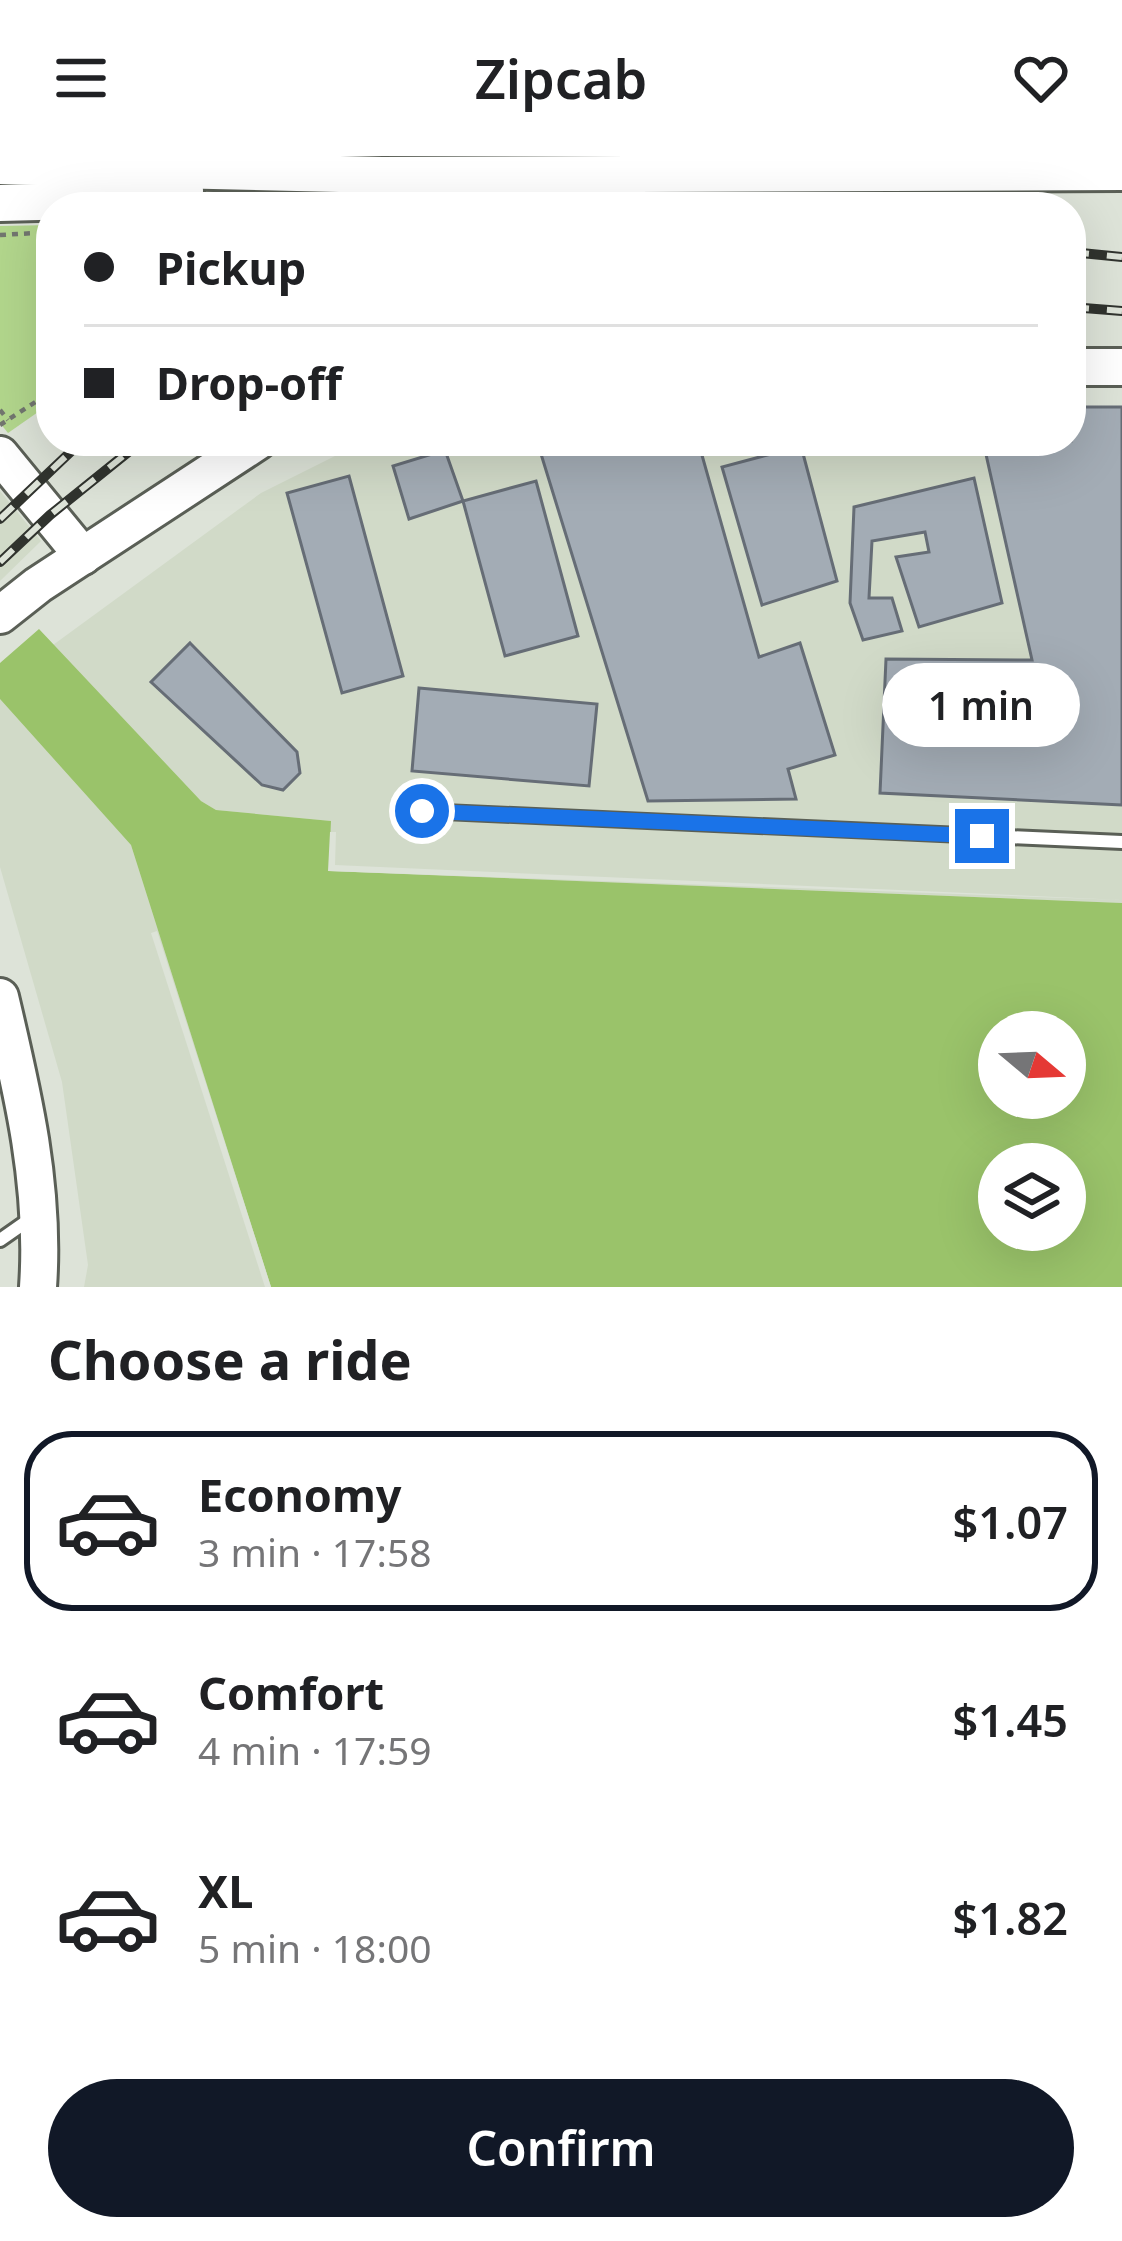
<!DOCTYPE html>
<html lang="en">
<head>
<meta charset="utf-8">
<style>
  body { margin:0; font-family:"Noto Sans",sans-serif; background:#f6f6f6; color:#202124; height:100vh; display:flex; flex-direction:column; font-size:45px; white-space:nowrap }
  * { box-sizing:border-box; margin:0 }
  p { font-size:39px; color:#757577 }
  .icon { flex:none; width:66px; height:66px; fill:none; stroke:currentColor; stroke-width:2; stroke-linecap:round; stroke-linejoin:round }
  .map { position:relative; height:1131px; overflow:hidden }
  .side { display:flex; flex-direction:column; background:#fff; flex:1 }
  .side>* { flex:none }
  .top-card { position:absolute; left:36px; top:36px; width:1050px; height:264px; border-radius:48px; box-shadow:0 12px 48px #0002; display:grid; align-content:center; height:264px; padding:0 48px; background:#fff }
  .needle { width:78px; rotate:109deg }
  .tools { position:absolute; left:978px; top:855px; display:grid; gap:24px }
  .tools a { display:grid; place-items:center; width:108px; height:108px; border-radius:50%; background:#fff; box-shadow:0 12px 48px #0002; font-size:60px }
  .end { position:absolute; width:54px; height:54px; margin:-27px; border:15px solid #1a73e8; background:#fff; box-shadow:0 0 0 6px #fff }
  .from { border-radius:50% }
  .bubble { position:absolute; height:84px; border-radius:42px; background:#fff; box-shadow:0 12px 48px #0002; font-size:39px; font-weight:600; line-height:84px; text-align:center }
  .top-card b { display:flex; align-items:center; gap:42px; height:114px; font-size:45px }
  .top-card b+b { border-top:3px solid #e0e0e0 }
  .top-card i { width:30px; height:30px; background:#202124 }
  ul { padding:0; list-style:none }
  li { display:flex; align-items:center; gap:36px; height:180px; margin:0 24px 18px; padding:0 24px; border:6px solid transparent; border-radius:48px }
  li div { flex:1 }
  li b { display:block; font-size:45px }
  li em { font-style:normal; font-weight:600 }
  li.on { border-color:#111827 }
  li>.icon { width:108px; height:108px; stroke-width:1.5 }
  h2 { padding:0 48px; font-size:54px; line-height:144px }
  .primary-button { display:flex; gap:24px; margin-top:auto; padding:24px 48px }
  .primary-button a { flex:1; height:138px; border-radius:72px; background:#111827; color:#fff; font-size:48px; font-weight:600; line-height:138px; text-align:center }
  header { display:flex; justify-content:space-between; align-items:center; height:156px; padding:0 48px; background:#fff; font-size:54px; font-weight:600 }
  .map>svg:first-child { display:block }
  .built { fill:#d1dac8 }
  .green { fill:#b2d68c }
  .water { fill:#9ac36a; fill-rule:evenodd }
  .pier { fill:#dde3d8 }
  .building { fill:#a3acb5; stroke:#666d76; stroke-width:3 }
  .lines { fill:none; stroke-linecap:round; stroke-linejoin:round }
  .service-casing { stroke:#5a5f56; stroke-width:18 }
  .primary-casing { stroke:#5a5f56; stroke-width:42 }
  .path { stroke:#72766f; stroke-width:4.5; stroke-dasharray:6 6; stroke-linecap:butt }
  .service { stroke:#fff; stroke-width:12 }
  .primary { stroke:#fff; stroke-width:36 }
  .rail-casing { stroke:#30332e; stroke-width:10 }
  .rail { stroke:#dde3d8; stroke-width:6; stroke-dasharray:18; stroke-linecap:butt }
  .route { stroke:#1a73e8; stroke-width:15 }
</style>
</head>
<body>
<header><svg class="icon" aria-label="menu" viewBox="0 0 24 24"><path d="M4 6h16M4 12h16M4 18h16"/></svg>Zipcab<svg class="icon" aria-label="heart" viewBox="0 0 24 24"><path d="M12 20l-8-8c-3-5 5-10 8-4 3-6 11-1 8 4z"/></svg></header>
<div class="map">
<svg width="1122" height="1131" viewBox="0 0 1122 1131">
  <rect width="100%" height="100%" fill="#dde3d8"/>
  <g class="built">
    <polygon points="1071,251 1122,251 1122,747 328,715 331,665 216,654 201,645 53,489 261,337 357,289 376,285 1071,285"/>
    <polygon points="0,335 41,385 0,425"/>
    <polygon points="0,543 131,689 271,1131 84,1131 88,1109 62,926 0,711"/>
  </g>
  <polygon class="green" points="51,69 51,247 8,277 0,267 0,70"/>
  <path class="water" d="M39,473l162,172 15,9 115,11 -2,50 793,32v384h-851l-140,-442 -131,-146v-36zM999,876h66v66h-66zM999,1008h66v66h-66z"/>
  <g class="pier">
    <polygon points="330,676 336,676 335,709 1122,744 328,715"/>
    <polygon points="157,775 271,1131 265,1131 151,777"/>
  </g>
  <g class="building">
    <polygon points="1071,251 1122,251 1122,649 880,637 886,503 1032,504 983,285 1071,285"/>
    <polygon points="537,285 698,285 759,501 800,487 835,599 788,613 796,643 648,645"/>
    <polygon points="801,290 837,425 762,449 722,311"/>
    <polygon points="445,294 463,345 409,363 393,310"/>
    <polygon points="349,320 403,520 342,537 287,337"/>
    <polygon points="974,322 1002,447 919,471 896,401 929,396 925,376 872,385 869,442 892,442 902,475 863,484 850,447 854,351"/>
    <polygon points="536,325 578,480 505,500 463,345"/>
    <polygon points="190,487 297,596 300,617 283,634 262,629 151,526"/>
    <polygon points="419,532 597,548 589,630 412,615"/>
  </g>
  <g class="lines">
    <defs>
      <g id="service">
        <polyline points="422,655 1122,686"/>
        <polyline points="0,1084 33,1061"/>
      </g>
      <g id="primary">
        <polyline points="0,10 382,19 1122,16"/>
        <polyline points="0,47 115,44 185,35"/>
        <polyline points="1071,211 1122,211"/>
        <polyline points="0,299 83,400"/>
        <polyline points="0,459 38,429 258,285"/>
        <path d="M0,841c23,97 45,190 38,290"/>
      </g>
    </defs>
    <use href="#service" class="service-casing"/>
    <use href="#primary" class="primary-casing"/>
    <g class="path">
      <polyline points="0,79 36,77"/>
      <polyline points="0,254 8,264"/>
      <polyline points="0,269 51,236"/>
    </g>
    <use href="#service" class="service"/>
    <use href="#primary" class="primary"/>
    <defs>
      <g id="rail">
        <polyline points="1071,96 1122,101"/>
        <polyline points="1071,151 1122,155"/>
        <polyline points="0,363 82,285"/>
        <polyline points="0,406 50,359 142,285"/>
      </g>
    </defs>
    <use href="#rail" class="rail-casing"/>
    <use href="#rail" class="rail"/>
  </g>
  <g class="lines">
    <polyline class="route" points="422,655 982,680"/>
  </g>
</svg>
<div class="tools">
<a><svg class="needle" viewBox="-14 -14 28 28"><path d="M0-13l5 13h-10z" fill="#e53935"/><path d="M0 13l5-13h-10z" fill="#757577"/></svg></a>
<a><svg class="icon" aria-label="layers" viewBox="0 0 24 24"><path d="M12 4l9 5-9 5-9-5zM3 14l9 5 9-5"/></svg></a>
</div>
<i class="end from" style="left:422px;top:655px"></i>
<i class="end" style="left:982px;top:680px"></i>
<div class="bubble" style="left:882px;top:507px;width:198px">1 min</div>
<div class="top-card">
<b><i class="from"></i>Pickup</b>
<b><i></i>Drop-off</b>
</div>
</div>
<section class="side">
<h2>Choose a ride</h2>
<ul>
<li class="on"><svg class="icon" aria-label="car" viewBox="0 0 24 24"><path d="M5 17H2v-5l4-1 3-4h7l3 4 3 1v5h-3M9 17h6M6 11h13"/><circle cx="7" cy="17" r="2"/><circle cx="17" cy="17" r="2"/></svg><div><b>Economy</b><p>3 min · 17:58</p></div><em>$1.07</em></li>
<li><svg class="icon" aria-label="car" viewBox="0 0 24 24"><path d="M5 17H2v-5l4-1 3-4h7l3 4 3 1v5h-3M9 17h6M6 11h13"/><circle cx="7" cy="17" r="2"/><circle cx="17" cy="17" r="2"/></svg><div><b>Comfort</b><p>4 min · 17:59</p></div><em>$1.45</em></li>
<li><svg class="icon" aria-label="car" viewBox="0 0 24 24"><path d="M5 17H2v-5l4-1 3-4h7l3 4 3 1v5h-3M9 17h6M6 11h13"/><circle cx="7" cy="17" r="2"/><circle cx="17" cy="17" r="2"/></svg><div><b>XL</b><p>5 min · 18:00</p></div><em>$1.82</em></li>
</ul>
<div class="primary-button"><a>Confirm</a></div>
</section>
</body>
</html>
